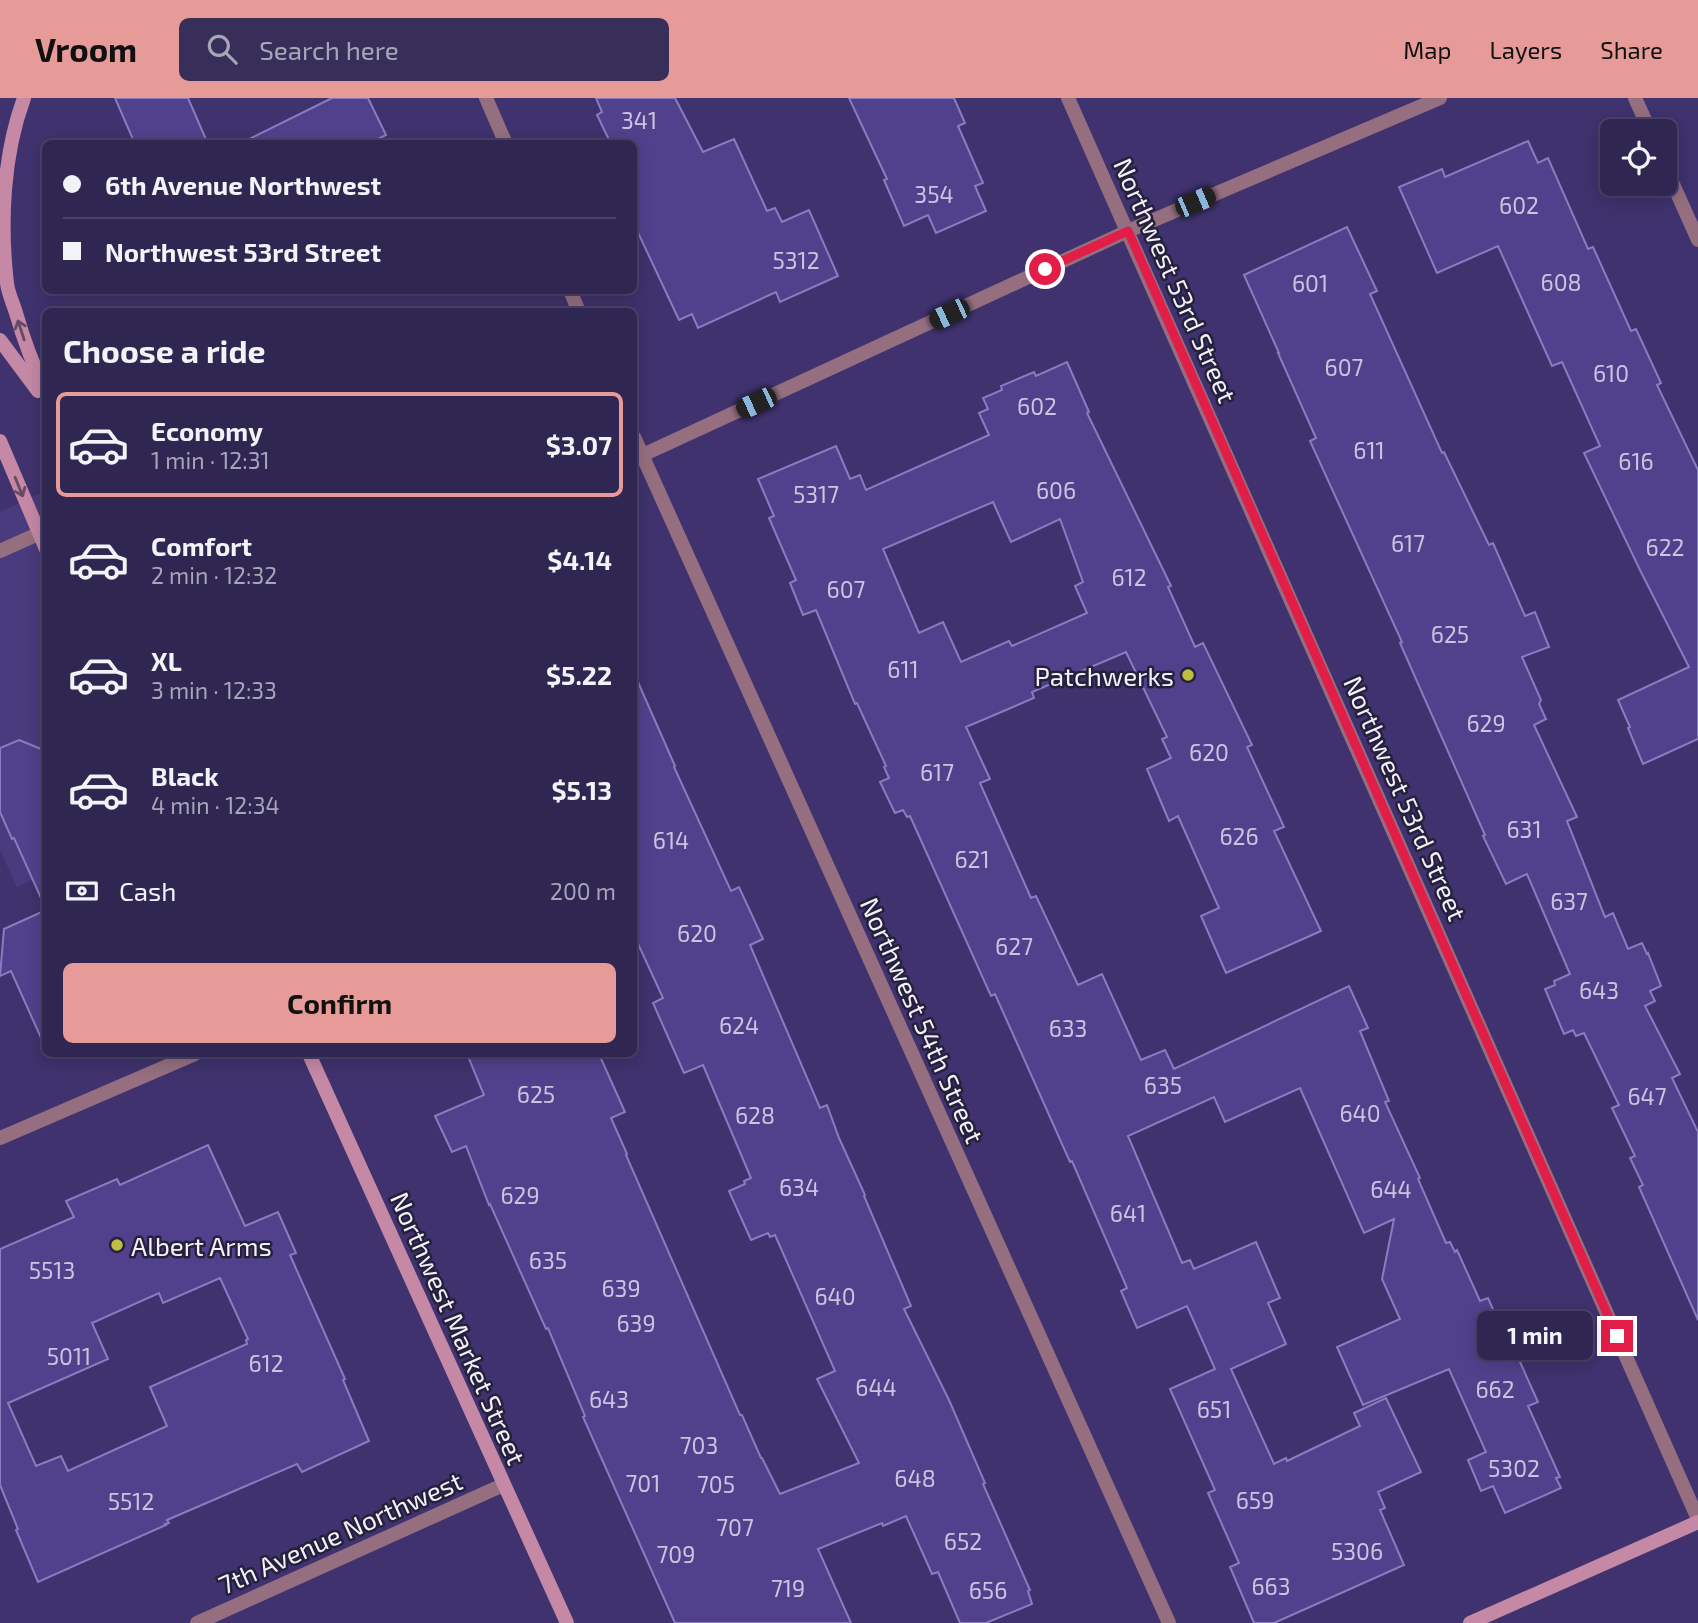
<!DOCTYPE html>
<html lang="en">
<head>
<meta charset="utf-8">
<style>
  body { margin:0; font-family:"Exo 2",sans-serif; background:#372e59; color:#f1f3f6; height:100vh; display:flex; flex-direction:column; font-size:26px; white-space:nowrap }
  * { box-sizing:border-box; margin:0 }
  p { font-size:23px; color:#a7a5b8 }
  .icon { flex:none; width:38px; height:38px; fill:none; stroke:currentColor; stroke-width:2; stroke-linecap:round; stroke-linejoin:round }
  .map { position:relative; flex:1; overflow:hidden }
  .sheet { position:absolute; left:42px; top:210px; width:595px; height:749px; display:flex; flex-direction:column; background:#2f2652; border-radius:10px; box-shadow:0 4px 18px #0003,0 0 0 2px #4a4369 }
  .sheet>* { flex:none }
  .hud { position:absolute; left:42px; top:42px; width:595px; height:154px; border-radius:10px; box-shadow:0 4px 18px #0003,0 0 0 2px #4a4369; display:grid; align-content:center; height:154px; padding:0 21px; background:#2f2652 }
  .fabs { position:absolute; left:1600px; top:21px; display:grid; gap:14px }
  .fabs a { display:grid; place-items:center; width:77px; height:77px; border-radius:10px; background:#2f2652; box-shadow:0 4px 18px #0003,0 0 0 2px #4a4369; font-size:35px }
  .end { position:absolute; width:32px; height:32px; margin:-16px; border:9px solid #e11d48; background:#fff; box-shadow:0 0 0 4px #fff }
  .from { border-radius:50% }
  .bubble { position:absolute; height:49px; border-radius:10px; background:#2f2652; box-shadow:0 4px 18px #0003,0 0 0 2px #4a4369; font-size:23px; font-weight:700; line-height:49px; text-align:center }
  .car { position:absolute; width:21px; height:42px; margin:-21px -10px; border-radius:9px; box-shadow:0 0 5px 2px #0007; background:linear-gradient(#222 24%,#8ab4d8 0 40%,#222 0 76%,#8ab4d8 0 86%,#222 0) }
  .hud b { display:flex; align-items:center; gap:24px; height:66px; font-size:26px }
  .hud b+b { border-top:2px solid #4a4369 }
  .hud i { width:18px; height:18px; background:#f1f3f6 }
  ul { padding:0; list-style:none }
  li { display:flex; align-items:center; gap:21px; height:105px; margin:0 14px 10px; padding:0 7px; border:4px solid transparent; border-radius:10px }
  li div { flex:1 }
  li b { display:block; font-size:26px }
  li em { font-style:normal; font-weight:700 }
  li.active { border-color:#e69b98 }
  li>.icon { width:63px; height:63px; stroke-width:1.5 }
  h2 { padding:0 21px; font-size:32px; line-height:84px }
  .pay { display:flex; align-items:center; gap:18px; height:77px; padding:0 21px; font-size:26px }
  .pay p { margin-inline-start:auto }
  .action { display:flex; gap:14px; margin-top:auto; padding:14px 21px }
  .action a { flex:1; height:80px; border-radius:10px; background:#e69b98; color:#111; font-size:28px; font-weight:700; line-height:80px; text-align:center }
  header { display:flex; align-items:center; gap:42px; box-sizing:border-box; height:98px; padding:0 35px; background:#e69b98; color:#111 }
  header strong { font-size:33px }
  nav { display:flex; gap:38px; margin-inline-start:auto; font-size:24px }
  .search { width:490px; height:63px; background:#372e59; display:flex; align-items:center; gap:18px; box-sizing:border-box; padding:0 24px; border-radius:10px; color:#a7a5b8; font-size:26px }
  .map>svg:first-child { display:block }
  .built { fill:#493b7d }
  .building { fill:#51418d; stroke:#877dc0; stroke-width:2; fill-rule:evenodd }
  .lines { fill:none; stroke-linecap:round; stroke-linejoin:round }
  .street { stroke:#956f80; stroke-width:14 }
  .secondary { stroke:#c589a5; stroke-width:14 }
  .oneway { stroke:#654a65 }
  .route { stroke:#e11d48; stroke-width:9 }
  .poi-dot { fill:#bdbf43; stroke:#25203b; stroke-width:2.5 }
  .labels { text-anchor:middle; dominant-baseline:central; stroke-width:5; stroke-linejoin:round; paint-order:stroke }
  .number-label { font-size:23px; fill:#cac5de }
  .street-label { font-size:26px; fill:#f2f1f9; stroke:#25203b }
  .poi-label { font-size:26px; fill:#f2f1f9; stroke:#25203b; text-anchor:end }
</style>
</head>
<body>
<header>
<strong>Vroom</strong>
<div class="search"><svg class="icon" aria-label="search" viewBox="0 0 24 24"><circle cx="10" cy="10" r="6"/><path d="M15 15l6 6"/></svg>Search here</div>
<nav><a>Map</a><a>Layers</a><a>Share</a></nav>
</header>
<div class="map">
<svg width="1698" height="1525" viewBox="0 0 1698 1525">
  <rect width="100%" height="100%" fill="#3f326e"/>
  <polygon class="built" points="45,393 45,776 17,789 0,752 0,414"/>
  <g class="building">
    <polygon points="115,0 188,0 208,46 135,46"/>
    <polygon points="332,0 368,0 386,37 368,46 239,46"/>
    <polygon points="596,0 675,0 703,54 734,41 767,113 775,110 782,124 809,112 838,178 780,204 776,194 698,230 692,216 679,222 634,126 634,46 611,46 597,17 602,14"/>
    <polygon points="849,0 954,0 965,25 958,28 983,85 975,88 986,113 936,135 928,117 904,128 884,82 887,81"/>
    <polygon points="1528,43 1538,65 1548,60 1588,151 1593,149 1631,233 1636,231 1661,285 1657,287 1698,372 1698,641 1643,666 1628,630 1630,629 1618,602 1689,569 1640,472 1584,355 1600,348 1562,264 1552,268 1498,148 1437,175 1399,89 1442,71 1445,79"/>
    <polygon points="1347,129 1377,193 1370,196 1442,355 1444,354 1489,447 1493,445 1525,518 1535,514 1549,549 1522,559 1541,602 1539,606 1546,621 1534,627 1577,719 1567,723 1605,819 1613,815 1628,851 1642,845 1647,856 1648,855 1661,888 1650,893 1655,903 1645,908 1680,976 1672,980 1698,1034 1698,1222 1639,1089 1643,1087 1630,1060 1635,1058 1612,1010 1619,1007 1584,935 1576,938 1573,932 1564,936 1545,891 1555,887 1554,883 1570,876 1527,776 1506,786 1483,738 1485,737 1400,545 1402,544 1310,343 1316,340 1278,255 1279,255 1244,177"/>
    <path d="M1067,264l22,50 -2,1 84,173 -3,1 27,60 8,-4 49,102 -5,2 37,80 -10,4 47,100 -95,42 -25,-57 18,-8 -41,-92 -9,5 -22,-52 24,-11 -9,-19 5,-2 -41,-85 -94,40 2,6 -68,29 24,52 -10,4 51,115 5,-2 42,89 24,-11 39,86 24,-10 9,19 175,-83 19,42 -8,3 29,70 -4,1 35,76 -2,1 28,64 4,-1 5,10 2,-2 23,51 8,-3 25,56 3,-1 22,49 -10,4 32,71 -4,1 5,10 -56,25 -12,-27 -12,5 -13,-31 18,-8 -37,-83 -86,36 -26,-58 63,-28 -18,-40 12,-60 -30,14 -64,-145 -75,34 -11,-25 -86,39 54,127 8,-3 4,9 62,-27 24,56 -12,5 18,41 -55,25 43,95 12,-6 1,3 73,-35 -6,-13 32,-15 35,74 -43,20 7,16 -5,2 24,55 -130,58h-20l-24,-56 9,-4 -31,-70 7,-3 -45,-101 45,-20 -28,-63 -50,22 -16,-37 6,-3 -55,-127 -2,1 -75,-168 -4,2 -81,-180 -3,1 -4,-7 -8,3 -15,-31 9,-4 -5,-11 2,-1 -29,-63 -2,1 -39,-94 -13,5 -13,-32 6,-3 -27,-62 5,-2 -16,-37 78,-33 14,33 10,-4 6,15 123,-55 -10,-22 9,-4 -5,-11 19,-8 -1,-4 33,-14 2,4zM993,404l18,40 49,-23 23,63 -8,4 12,27 -75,33 -3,-5 -48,21 -18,-40 -24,11 -36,-84z"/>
    <polygon points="634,575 675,668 674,669 731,793 739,789 763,841 750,847 820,1010 827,1007 839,1040 865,1097 864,1098 911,1208 904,1211 949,1302 985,1385 983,1386 1030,1492 1028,1493 1032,1506 986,1525 960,1525 938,1474 932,1476 906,1418 883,1428 882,1425 818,1451 851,1525 675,1525 583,1319 585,1318 548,1230 546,1231 490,1106 489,1107 466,1048 452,1054 435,1018 484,997 467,956 599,956 625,1014 611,1020 627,1056 626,1057 740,1317 742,1317 761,1360 762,1360 780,1396 859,1365 817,1281 835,1273 775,1137 770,1139 768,1135 751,1142 729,1093 745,1086 744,1083 751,1080 703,967 684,975 653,905 663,900 634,837"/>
    <polygon points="19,642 46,653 46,811 14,740 12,741 0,714 0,650"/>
    <polygon points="46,812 46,951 11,873 0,878 4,831"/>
    <path d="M208,1047l37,81 33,-14 18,41 -6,2 55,124 -2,1 26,61 -67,31 -5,-8 -130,56 2,3 -4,1 1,1 -128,57 -22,-52 2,-1 -18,-44v-236l74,-32 -8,-16 51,-22 3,6zM220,1180l28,61 -2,1 1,4 -97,43 17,39 -99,45 -7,-15 -25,10 -28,-63 100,-44 -16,-36 67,-30 4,10z"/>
  </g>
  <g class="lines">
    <g class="street">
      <polyline points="486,0 506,46"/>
      <polyline points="1068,0 1698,1421"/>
      <polyline points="1635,0 1650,33"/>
      <polyline points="1664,66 1698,142"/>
      <polyline points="570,192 579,214"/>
      <polyline points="634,339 1169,1525"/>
      <polyline points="634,361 1128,133 1440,0"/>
      <polyline points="0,453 38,436"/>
      <polyline points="0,1040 195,956"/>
      <polyline points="197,1525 503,1387"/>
    </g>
    <g class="secondary">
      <path d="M24,0c-21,57 -24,125 -17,185 1,10 6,20 9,30 8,28 18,54 30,80"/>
      <polyline points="0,242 38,293"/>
      <polyline points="0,343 46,451"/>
      <polyline points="309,956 567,1525"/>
      <polyline points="1470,1525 1698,1424"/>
    </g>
  </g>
  <defs><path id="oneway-shaft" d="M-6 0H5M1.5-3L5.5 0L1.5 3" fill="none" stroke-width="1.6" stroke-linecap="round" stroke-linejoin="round" transform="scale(1.75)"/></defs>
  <g class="oneway">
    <use href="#oneway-shaft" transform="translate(21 232) rotate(-108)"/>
    <use href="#oneway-shaft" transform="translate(19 389) rotate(68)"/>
  </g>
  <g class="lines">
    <polyline class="route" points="1045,171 1128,133 1617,1238"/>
  </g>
  <g class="poi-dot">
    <circle cx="1188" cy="577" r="7"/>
    <circle cx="117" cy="1147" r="7"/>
  </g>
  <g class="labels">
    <g class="number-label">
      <text x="639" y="22">341</text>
      <text x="934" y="96">354</text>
      <text x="1519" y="107">602</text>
      <text x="796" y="162">5312</text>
      <text x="1561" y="184">608</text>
      <text x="1310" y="185">601</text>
      <text x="1344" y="269">607</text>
      <text x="1611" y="275">610</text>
      <text x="1037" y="308">602</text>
      <text x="1369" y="352">611</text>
      <text x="1636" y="363">616</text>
      <text x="1056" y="392">606</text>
      <text x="816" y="396">5317</text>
      <text x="1408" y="445">617</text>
      <text x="1665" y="449">622</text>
      <text x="1129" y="479">612</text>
      <text x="846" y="491">607</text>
      <text x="1450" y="536">625</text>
      <text x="903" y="571">611</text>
      <text x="1486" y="625">629</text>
      <text x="1209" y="654">620</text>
      <text x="937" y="674">617</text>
      <text x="1524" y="731">631</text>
      <text x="1239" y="738">626</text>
      <text x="671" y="742">614</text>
      <text x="972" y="761">621</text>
      <text x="1569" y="803">637</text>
      <text x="697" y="835">620</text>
      <text x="1014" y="848">627</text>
      <text x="1599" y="892">643</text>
      <text x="739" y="927">624</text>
      <text x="1068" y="930">633</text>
      <text x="1163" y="987">635</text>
      <text x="536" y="996">625</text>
      <text x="1647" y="998">647</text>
      <text x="1360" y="1015">640</text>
      <text x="755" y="1017">628</text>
      <text x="799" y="1089">634</text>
      <text x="1391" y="1091">644</text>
      <text x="520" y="1097">629</text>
      <text x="1128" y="1115">641</text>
      <text x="548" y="1162">635</text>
      <text x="52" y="1172">5513</text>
      <text x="621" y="1190">639</text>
      <text x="835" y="1198">640</text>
      <text x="636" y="1225">639</text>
      <text x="69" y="1258">5011</text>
      <text x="266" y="1265">612</text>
      <text x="876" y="1289">644</text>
      <text x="1495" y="1291">662</text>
      <text x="609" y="1301">643</text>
      <text x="1214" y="1311">651</text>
      <text x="699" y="1347">703</text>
      <text x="1514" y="1370">5302</text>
      <text x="915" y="1380">648</text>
      <text x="643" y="1385">701</text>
      <text x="716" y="1386">705</text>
      <text x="1255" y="1402">659</text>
      <text x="131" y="1403">5512</text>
      <text x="735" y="1429">707</text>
      <text x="963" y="1443">652</text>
      <text x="1357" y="1453">5306</text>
      <text x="676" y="1456">709</text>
      <text x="1271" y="1488">663</text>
      <text x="788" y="1490">719</text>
      <text x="988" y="1492">656</text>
    </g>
    <g class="street-label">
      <text transform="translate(1176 182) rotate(66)">Northwest 53rd Street</text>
      <text transform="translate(1406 700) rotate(66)">Northwest 53rd Street</text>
      <text transform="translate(923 922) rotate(66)">Northwest 54th Street</text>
      <text transform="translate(459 1230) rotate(66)">Northwest Market Street</text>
      <text transform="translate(340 1434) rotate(-24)">7th Avenue Northwest</text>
    </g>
    <g class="poi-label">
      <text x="1174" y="577">Patchwerks</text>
      <text x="131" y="1147" text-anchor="start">Albert Arms</text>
    </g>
  </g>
</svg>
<div class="fabs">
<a><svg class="icon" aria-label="locate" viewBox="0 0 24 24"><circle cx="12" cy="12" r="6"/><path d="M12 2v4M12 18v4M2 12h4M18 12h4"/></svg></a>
</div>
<i class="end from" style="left:1045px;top:171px"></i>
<i class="end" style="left:1617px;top:1238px"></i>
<div class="bubble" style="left:1477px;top:1213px;width:116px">1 min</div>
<i class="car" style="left:1195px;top:104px;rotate:67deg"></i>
<i class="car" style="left:949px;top:216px;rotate:245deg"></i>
<i class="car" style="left:756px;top:305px;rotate:245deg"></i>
<div class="hud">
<b><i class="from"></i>6th Avenue Northwest</b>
<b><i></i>Northwest 53rd Street</b>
</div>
<section class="sheet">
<h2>Choose a ride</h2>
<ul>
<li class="active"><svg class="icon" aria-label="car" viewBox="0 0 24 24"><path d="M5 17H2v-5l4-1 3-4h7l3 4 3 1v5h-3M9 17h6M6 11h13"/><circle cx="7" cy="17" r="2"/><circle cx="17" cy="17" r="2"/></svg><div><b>Economy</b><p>1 min · 12:31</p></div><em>$3.07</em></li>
<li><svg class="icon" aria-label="car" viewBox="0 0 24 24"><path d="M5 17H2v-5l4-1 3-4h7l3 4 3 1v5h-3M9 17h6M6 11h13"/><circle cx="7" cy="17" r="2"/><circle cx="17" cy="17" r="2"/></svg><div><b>Comfort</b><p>2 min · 12:32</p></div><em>$4.14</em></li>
<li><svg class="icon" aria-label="car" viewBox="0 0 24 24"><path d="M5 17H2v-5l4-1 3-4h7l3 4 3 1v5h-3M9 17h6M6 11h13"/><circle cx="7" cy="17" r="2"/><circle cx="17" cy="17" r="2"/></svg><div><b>XL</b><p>3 min · 12:33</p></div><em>$5.22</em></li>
<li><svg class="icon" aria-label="car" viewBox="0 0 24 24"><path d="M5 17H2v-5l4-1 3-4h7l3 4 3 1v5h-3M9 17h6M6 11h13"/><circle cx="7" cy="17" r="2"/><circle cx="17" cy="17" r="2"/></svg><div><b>Black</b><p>4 min · 12:34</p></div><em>$5.13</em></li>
</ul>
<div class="pay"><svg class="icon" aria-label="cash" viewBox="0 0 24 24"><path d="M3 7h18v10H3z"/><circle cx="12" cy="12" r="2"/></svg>Cash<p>200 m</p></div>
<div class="action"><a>Confirm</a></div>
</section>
</div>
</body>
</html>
